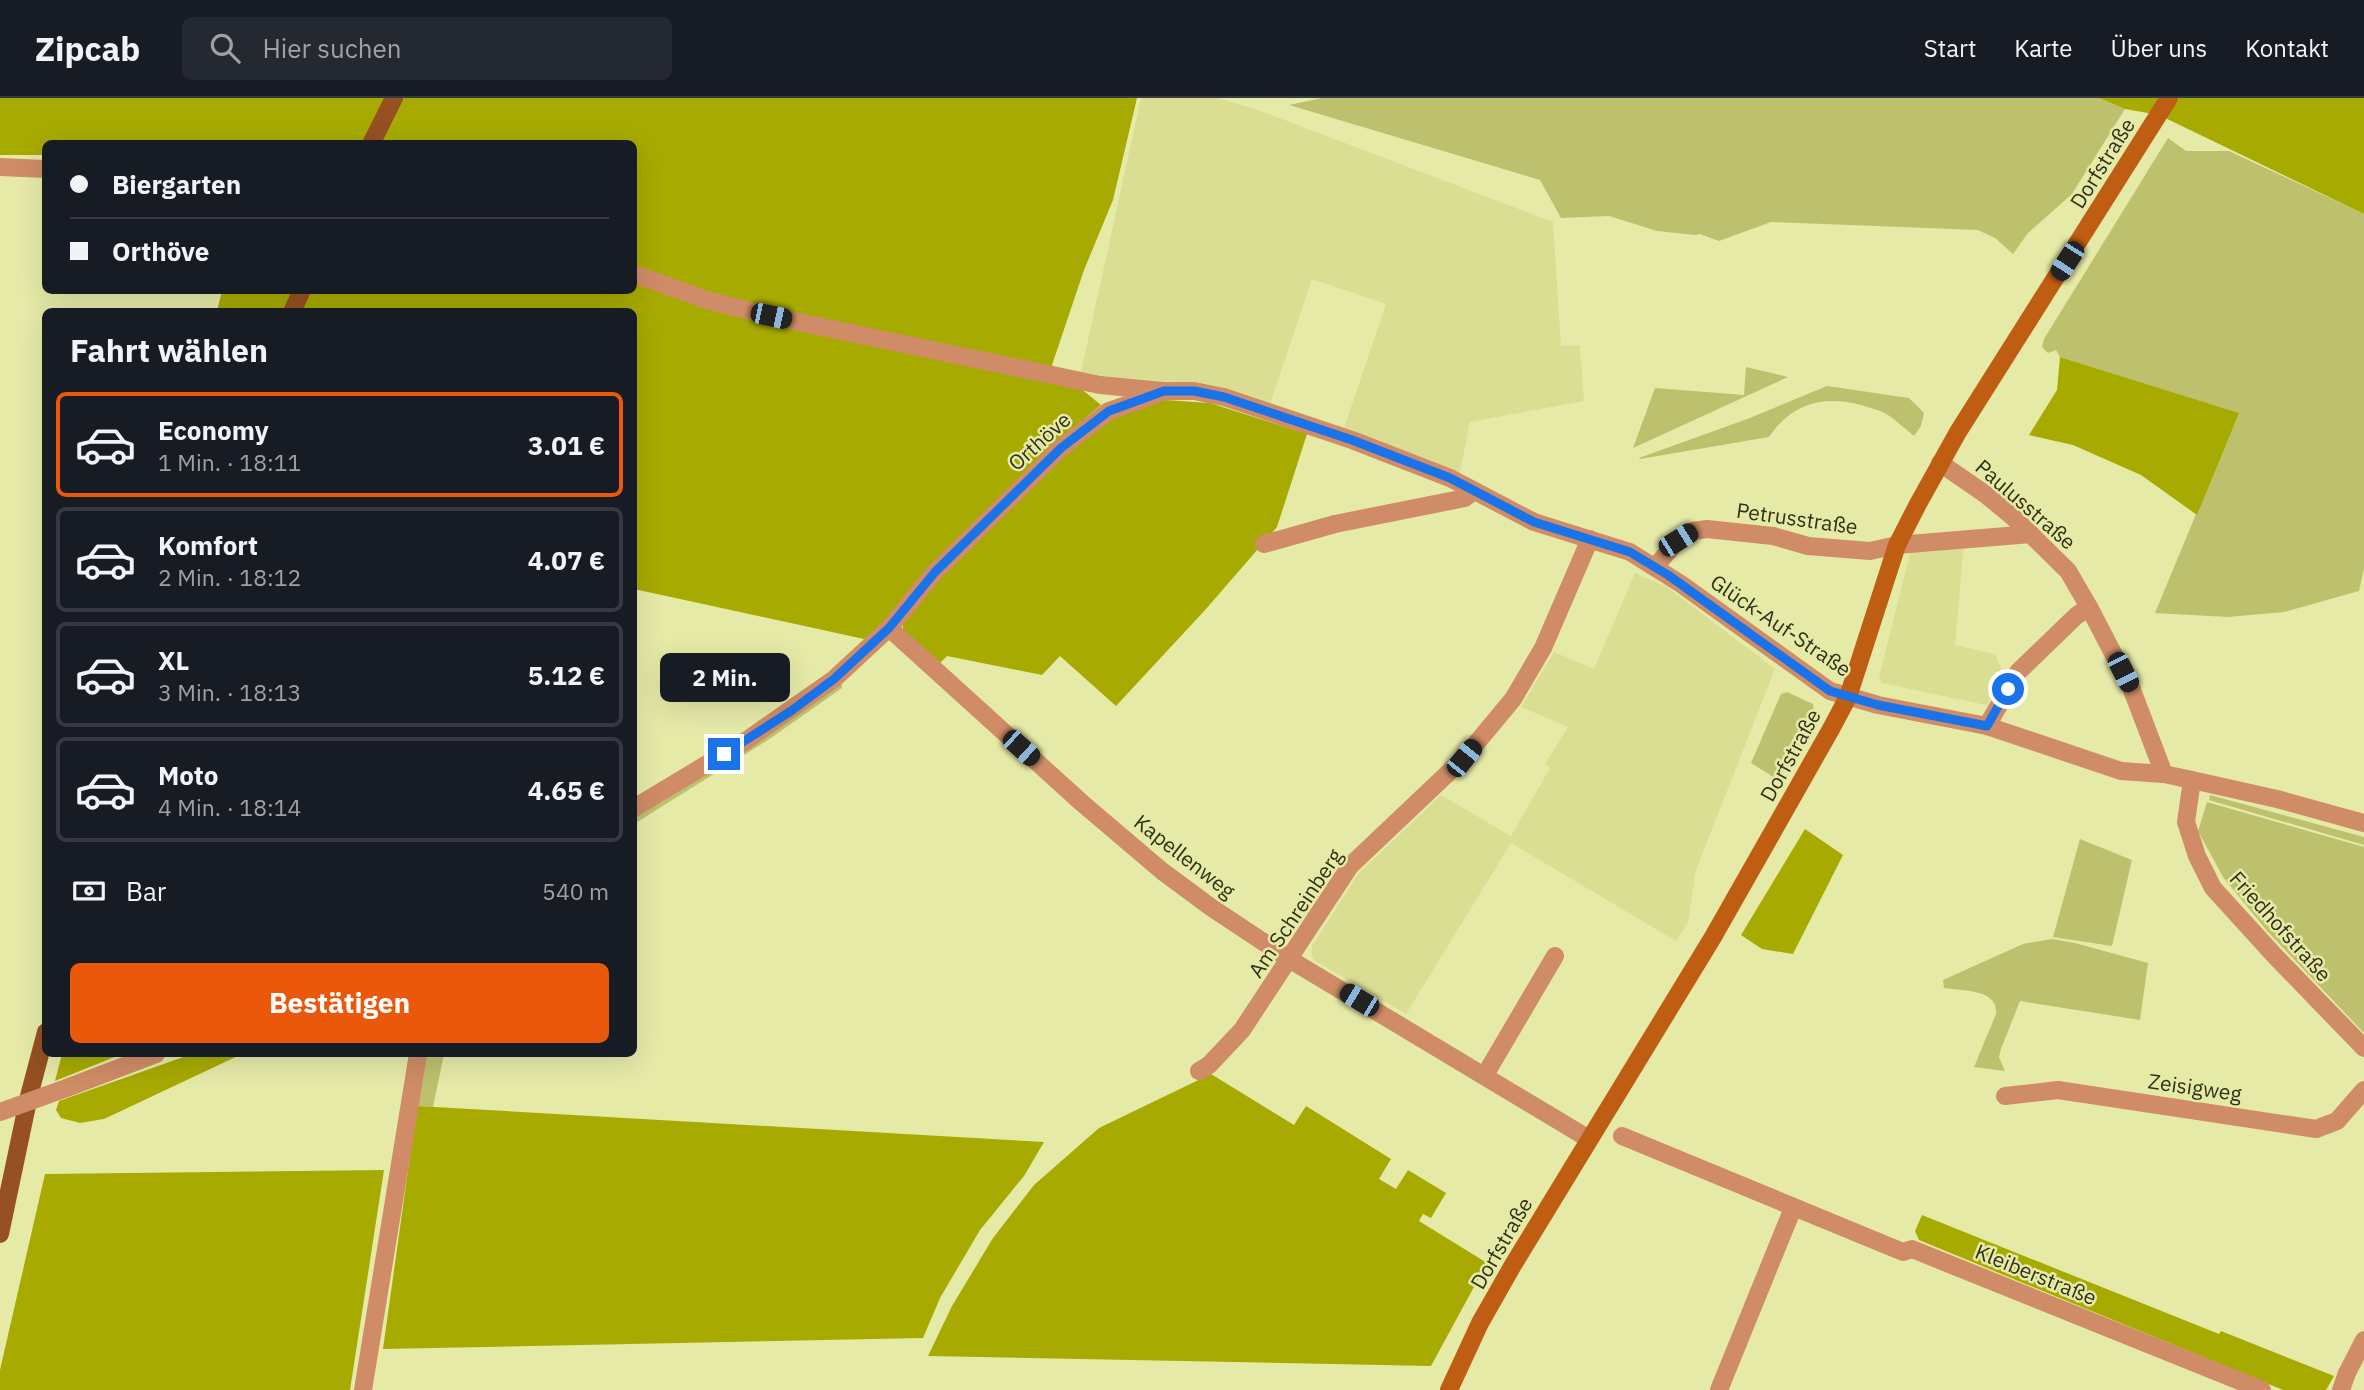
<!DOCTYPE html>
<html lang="de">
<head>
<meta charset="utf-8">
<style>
  body { margin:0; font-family:"IBM Plex Sans",sans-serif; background:#242831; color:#f1f3f6; height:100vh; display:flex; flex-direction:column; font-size:26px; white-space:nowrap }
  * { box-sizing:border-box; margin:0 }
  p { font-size:23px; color:#9ea1a6 }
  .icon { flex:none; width:38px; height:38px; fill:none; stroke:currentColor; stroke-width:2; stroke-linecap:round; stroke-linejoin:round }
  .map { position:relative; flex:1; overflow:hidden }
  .sheet { position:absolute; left:42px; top:210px; width:595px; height:749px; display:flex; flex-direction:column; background:#171b24; border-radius:10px; box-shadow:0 7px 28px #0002 }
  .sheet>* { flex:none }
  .hud { position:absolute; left:42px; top:42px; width:595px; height:154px; border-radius:10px; box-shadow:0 7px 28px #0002; display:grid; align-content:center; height:154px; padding:0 28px; background:#171b24 }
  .end { position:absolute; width:32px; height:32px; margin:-16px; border:9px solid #1a73e8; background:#fff; box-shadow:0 0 0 4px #fff }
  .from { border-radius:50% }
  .bubble { position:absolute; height:49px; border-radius:10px; background:#171b24; box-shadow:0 7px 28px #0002; font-size:23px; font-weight:800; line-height:49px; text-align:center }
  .car { position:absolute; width:21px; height:42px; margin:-21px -10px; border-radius:9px; box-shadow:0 0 5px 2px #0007; background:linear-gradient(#222 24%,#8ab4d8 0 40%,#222 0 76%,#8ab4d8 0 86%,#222 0) }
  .hud b { display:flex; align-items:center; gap:24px; height:66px; font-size:26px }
  .hud b+b { border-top:2px solid #363941 }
  .hud i { width:18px; height:18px; background:#f1f3f6 }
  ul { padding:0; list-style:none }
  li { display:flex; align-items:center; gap:21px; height:105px; margin:0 14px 10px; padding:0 14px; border:4px solid #363941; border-radius:10px }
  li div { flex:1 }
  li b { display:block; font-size:26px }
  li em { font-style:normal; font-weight:800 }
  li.on { border-color:#ea580c }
  li>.icon { width:63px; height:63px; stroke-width:1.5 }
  h2 { padding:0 28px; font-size:32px; line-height:84px }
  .pay { display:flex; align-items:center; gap:18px; height:77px; padding:0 28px; font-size:26px }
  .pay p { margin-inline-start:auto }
  .action { display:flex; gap:14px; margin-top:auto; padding:14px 28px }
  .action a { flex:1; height:80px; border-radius:10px; background:#ea580c; color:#fff; font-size:28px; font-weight:800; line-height:80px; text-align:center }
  header { display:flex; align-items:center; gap:42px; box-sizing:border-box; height:98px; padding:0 35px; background:#171b24; border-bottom:2px solid #363941 }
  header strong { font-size:33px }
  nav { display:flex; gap:38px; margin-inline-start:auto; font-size:24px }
  .search { width:490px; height:63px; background:#242831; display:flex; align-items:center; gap:18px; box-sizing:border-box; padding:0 24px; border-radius:10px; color:#9ea1a6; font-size:26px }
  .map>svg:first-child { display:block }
  .built { fill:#dade93 }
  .green { fill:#bdc16e }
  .forest { fill:#a7aa00 }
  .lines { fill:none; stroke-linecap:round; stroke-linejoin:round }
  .street { stroke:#cf8c66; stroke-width:18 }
  .secondary { stroke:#bf5d12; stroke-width:18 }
  .primary { stroke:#965022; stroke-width:18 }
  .street-bridge { stroke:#cf8c66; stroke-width:18 }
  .route { stroke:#1a73e8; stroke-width:9 }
  .labels { text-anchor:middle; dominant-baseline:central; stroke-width:5; stroke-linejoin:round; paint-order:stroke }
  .street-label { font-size:21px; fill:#303117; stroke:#e6eaa7 }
</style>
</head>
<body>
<header>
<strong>Zipcab</strong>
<div class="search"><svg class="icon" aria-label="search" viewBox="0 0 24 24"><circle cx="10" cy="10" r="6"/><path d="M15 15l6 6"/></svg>Hier suchen</div>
<nav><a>Start</a><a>Karte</a><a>Über uns</a><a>Kontakt</a></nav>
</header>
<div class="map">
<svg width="2364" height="1292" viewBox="0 0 2364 1292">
  <rect width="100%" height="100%" fill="#e6eaa7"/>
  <g class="built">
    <polygon points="1141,0 1218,0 1258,12 1553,124 1561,248 1580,247 1584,303 1470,324 1459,378 1344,330 1386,206 1312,181 1270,306 1212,287 1101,278 1081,274"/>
    <polygon points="1964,445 1955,547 1995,556 2006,582 1986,607 1882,585 1879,579 1911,451"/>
    <polygon points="1635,475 1667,489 1775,571 1696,772 1688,824 1676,843 1511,745 1406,916 1315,863 1312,858 1312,848 1358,776 1441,697 1511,738 1550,670 1545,666 1568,629 1521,609 1554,554 1594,571"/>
  </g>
  <g class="green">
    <polygon points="1322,0 2099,0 2125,11 2072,96 2028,135 2013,156 1995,140 1978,132 1771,124 1719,143 1700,136 1695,137 1657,133 1609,118 1561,120 1540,82 1289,7"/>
    <polygon points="2168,40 2186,53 2229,53 2364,116 2364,471 2359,493 2284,514 2228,519 2155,515 2238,315 2060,259 2056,252 2048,255 2042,249 2044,241"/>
    <polygon points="1746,269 1788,279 1633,350 1655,290 1744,297"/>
    <path d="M1827,288l82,12 15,15 -3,13 -7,10c-9,-7 -17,-15 -26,-21 -8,-5 -18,-7 -27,-10 -38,-10 -69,-2 -92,32l-129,22 -1,-1 111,-40z"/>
    <polygon points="842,581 842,590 768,642 634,726 634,716"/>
    <path d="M1787,594l26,12c4,23 -23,56 -35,76l-27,-17 30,-69z"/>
    <polygon points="2210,697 2364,739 2364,747 2209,702"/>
    <polygon points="2207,704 2364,749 2364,935 2268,834 2223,779 2198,733"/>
    <polygon points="2080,741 2132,762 2112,848 2053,839"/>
    <path d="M2052,841l23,4 73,20 -8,57 -120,-19 -19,48 -2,8 6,14 -31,-4 22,-53c3,-25 -33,-23 -52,-26l-1,-8 80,-36z"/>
    <polygon points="423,956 444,956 433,1009 414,1008"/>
  </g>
  <g class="forest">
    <polygon points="0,0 1137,0 1113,102 1084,172 1052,267 1101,307 1055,345 884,525 864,541 634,491 634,214 217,213 222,193 634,192 634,46 46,46 45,57 0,57"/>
    <polygon points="2099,0 2364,0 2364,116 2159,17 2125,11"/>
    <polygon points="2060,259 2239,315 2197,417 2141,377 2073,347 2029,337 2057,292"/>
    <polygon points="1165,302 1210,305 1307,336 1277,429 1206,511 1116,608 1060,558 1042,577 947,558 940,565 903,533 903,524 940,479 1065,354 1114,320"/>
    <polygon points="1805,731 1843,757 1793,856 1762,851 1741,837"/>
    <polygon points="62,956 122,956 55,983"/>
    <polygon points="192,956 242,956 104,1021 80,1025 61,1020 56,1012 59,1003"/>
    <polygon points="1211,976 1294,1027 1306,1008 1391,1061 1379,1081 1396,1091 1408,1072 1446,1095 1431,1120 1423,1116 1419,1123 1487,1165 1431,1268 928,1258 952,1208 993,1140 1034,1087 1099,1030"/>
    <polygon points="417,1008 1044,1044 1024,1078 980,1132 940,1200 923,1240 383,1251"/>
    <polygon points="384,1072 350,1292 0,1292 0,1272 45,1076"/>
    <polygon points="1922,1117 2219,1236 2221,1233 2334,1278 2326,1292 2283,1292 1919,1142 1915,1133"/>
  </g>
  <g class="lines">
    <g class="street">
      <polyline points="0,69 46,71"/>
      <polyline points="634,176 707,202 770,218 937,253 1100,287 1164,293 1194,293 1224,299 1352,342 1450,380 1534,424 1630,454 1681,486 1830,593 1878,607 1987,628 2121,673 2164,676 2192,682 2277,701 2364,725"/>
      <polyline points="1940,365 1985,396 2013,419 2068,473 2089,509 2132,592 2164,676"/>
      <polyline points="1264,446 1335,426 1465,400 1474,393"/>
      <polyline points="1655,469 1678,442 1693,433 1707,431 1773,438 1808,448 1870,453 1897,447 2031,436"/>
      <polyline points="889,530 1082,705 1162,773 1212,810 1289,861 1589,1041"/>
      <polyline points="1987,628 2018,574 2076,518 2089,509"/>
      <polyline points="2192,682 2186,724 2197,758 2213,790 2274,857 2364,950"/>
      <polyline points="634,710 747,642 834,581 889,530 935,474 1061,350 1109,313 1158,296"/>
      <polyline points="1199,973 1209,967 1242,932 1350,768 1464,660 1513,601 1543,550 1590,441"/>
      <polyline points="1485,977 1555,858"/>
      <polyline points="72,988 156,956"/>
      <polyline points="2005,998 2058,992 2316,1031 2337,1023 2364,992"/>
      <polyline points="1622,1038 1903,1154 1912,1151 2262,1292"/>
      <polyline points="363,1292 418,956"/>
      <polyline points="1719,1292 1793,1110"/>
      <polyline points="2341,1292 2347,1275 2364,1242"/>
    </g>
    <polyline class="secondary" points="1449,1292 1480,1225 1513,1167 1713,839 1831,631 1848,599 1897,447 1918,406 1958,334 2169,0"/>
    <g class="primary">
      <polyline points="371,46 394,0"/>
      <polyline points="292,214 302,192"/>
      <polyline points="0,1136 29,998 46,934"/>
    </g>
    <polyline class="street-bridge" points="0,1014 72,988"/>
  </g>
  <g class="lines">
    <polyline class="route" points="724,656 791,613 834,581 889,530 935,474 1061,350 1109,313 1164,293 1194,293 1224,299 1352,342 1450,380 1534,424 1630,454 1668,477 1830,593 1878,607 1987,628 2008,591"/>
  </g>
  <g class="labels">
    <g class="street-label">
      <text transform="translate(2102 65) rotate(-58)">Dorfstraße</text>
      <text transform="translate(1039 343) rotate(-42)">Orthöve</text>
      <text transform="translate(2026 406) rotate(41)">Paulusstraße</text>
      <text transform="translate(1797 420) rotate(8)">Petrusstraße</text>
      <text transform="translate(1781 527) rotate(34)">Glück-Auf-Straße</text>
      <text transform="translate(1790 657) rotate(-61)">Dorfstraße</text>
      <text transform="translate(1185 758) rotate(38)">Kapellenweg</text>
      <text transform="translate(1295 815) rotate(-56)">Am Schreinberg</text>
      <text transform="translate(2281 828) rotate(48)">Friedhofstraße</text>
      <text transform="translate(2195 989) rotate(8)">Zeisigweg</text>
      <text transform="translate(1501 1145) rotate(-60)">Dorfstraße</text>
      <text transform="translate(2036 1176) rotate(22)">Kleiberstraße</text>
    </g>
  </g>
</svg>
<i class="end from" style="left:2008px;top:591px"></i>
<i class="end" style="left:724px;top:656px"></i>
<div class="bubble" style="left:660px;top:555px;width:130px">2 Min.</div>
<i class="car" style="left:2067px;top:163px;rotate:213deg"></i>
<i class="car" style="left:771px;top:218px;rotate:102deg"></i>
<i class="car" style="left:1678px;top:442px;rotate:58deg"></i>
<i class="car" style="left:2123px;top:574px;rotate:153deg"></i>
<i class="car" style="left:1021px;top:650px;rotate:132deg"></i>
<i class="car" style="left:1464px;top:660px;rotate:39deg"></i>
<i class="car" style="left:1359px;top:902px;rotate:301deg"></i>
<div class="hud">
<b><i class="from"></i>Biergarten</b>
<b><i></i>Orthöve</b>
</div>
<section class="sheet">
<h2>Fahrt wählen</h2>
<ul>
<li class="on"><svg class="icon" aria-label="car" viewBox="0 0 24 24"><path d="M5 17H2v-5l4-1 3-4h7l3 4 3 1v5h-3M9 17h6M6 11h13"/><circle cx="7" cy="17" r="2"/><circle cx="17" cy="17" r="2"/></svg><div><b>Economy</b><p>1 Min. · 18:11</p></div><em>3.01 €</em></li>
<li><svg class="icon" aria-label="car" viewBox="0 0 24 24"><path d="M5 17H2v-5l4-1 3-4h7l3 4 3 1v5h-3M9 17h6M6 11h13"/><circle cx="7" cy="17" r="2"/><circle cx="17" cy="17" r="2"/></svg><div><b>Komfort</b><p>2 Min. · 18:12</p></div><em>4.07 €</em></li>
<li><svg class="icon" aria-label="car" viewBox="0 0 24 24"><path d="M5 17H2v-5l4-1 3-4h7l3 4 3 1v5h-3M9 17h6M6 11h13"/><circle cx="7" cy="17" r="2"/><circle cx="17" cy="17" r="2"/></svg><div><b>XL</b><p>3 Min. · 18:13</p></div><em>5.12 €</em></li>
<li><svg class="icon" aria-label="car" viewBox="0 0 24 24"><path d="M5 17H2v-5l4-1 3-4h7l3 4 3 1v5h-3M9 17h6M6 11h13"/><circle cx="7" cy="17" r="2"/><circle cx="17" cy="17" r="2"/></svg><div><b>Moto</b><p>4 Min. · 18:14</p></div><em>4.65 €</em></li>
</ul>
<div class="pay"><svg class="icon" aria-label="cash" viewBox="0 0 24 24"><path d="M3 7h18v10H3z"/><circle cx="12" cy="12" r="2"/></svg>Bar<p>540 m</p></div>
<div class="action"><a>Bestätigen</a></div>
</section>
</div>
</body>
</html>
